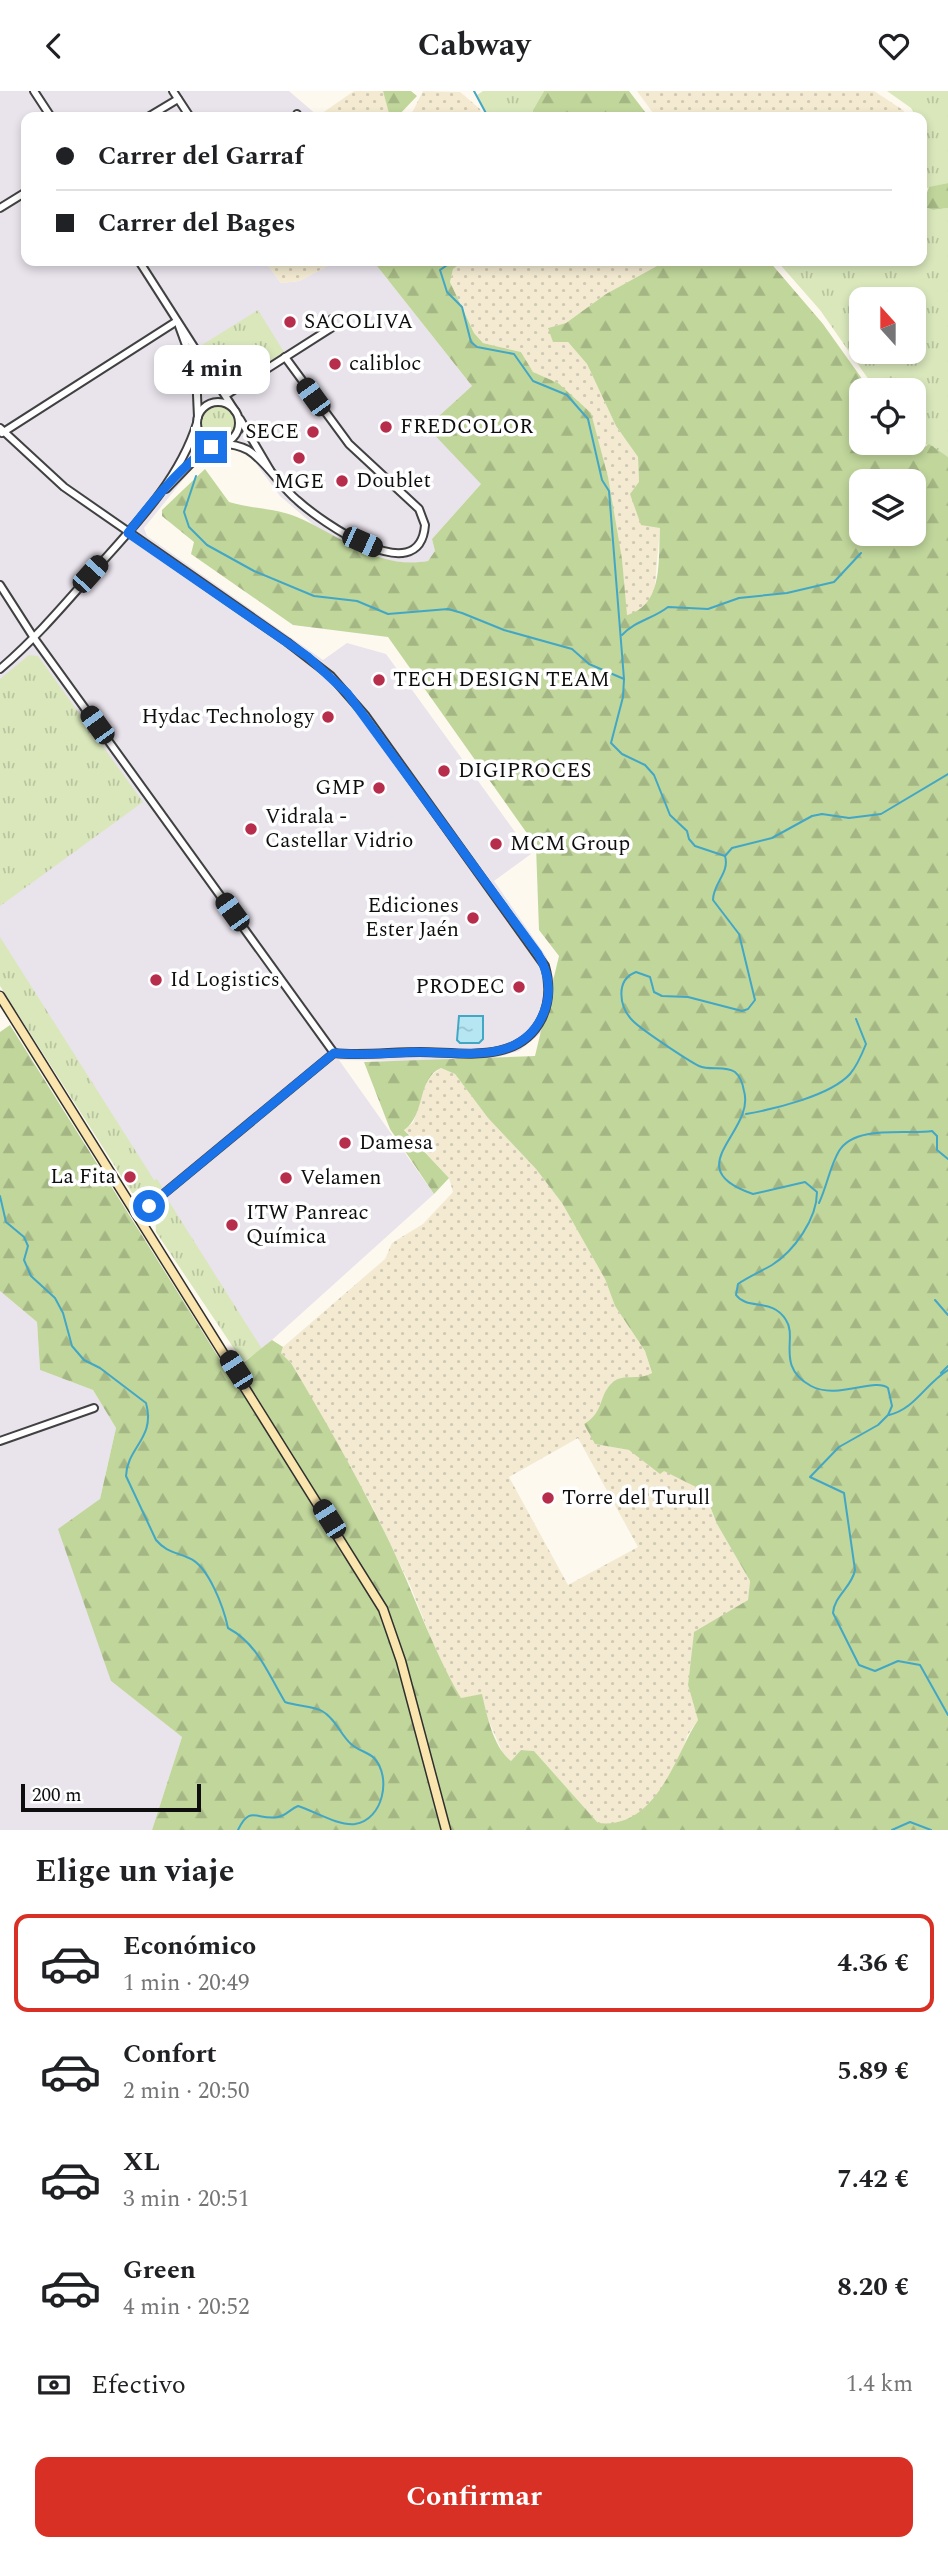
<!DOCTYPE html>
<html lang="es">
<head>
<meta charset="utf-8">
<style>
  body { margin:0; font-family:Spectral,serif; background:#f2f2f2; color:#202124; height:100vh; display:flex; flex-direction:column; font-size:26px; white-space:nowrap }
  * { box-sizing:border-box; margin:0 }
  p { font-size:23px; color:#757577 }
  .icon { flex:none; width:38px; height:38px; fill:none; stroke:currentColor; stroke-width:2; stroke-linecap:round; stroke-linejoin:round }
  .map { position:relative; height:1739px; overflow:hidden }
  .side { display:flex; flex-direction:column; background:#fff; flex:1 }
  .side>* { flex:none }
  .banner { position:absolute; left:21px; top:21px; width:906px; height:154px; border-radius:14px; box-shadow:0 4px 10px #0003; display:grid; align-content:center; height:154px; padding:0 35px; background:#fff }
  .needle { width:46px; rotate:339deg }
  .controls { position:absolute; left:849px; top:196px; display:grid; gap:14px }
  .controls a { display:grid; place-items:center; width:77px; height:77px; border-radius:14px; background:#fff; box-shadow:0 4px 10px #0003; font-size:35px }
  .scale { position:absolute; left:21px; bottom:18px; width:180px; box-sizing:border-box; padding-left:7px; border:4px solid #0e0e0e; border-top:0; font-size:19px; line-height:24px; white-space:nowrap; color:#0e0e0e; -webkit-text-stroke:5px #fff; paint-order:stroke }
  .end { position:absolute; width:32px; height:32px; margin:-16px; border:9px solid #1a73e8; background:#fff; box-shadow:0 0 0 4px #fff }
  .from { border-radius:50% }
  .bubble { position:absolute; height:49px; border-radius:14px; background:#fff; box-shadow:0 4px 10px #0003; font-size:23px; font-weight:700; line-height:49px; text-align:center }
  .car { position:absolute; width:21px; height:42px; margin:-21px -10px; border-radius:9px; box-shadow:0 0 5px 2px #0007; background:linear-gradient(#222 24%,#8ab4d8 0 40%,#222 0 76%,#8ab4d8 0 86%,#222 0) }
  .banner b { display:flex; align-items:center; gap:24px; height:66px; font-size:26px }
  .banner b+b { border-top:2px solid #e0e0e0 }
  .banner i { width:18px; height:18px; background:#202124 }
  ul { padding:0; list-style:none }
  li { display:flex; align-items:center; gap:21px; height:98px; margin:0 14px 10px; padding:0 21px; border:4px solid transparent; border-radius:14px }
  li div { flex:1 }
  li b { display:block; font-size:26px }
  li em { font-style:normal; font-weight:700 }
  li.active { border-color:#d93025 }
  li>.icon { width:63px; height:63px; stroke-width:1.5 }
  h2 { padding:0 35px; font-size:32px; line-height:84px }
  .pay { display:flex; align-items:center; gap:18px; height:77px; padding:0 35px; font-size:26px }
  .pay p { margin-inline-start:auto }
  .action { display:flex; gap:14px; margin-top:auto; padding:14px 35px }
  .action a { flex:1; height:80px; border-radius:14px; background:#d93025; color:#fff; font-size:28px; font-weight:700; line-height:80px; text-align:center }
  header { display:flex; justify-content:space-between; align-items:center; height:91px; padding:0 35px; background:#fff; font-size:32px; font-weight:700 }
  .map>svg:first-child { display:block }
  .industrial { fill:#e9e3ec }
  .farmland { fill:url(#farmland-dots); fill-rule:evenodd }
  .grass { fill:url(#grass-tufts); fill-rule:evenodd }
  .forest { fill:url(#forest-firs); fill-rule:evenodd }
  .water { fill:url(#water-ripples); stroke:#42a7c5; stroke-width:2 }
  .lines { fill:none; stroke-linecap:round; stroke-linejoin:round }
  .stream { stroke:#42a7c5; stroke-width:2 }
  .street-casing { stroke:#414141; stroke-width:10 }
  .secondary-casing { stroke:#303030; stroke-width:11 }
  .street { stroke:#fff; stroke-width:6 }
  .secondary { stroke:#fae5ae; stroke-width:8 }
  .route { stroke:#1a73e8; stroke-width:9 }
  .poi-dot { fill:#b62e4b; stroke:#fff; stroke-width:2.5 }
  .labels { text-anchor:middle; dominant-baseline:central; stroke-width:7; stroke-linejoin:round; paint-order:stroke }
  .poi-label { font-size:21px; fill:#0e0e0e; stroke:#fff; text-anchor:start }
</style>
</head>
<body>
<header><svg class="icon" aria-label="back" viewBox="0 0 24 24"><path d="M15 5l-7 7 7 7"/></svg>Cabway<svg class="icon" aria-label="heart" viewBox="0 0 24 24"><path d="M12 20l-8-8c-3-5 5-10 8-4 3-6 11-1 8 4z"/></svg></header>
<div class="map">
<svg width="948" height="1739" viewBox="0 0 948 1739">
  <defs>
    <pattern id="farmland-dots" width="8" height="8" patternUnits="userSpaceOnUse" patternTransform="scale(1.75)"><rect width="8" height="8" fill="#f3ead1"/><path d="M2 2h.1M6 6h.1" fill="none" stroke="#cfc8b2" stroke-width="1.8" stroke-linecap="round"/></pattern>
    <pattern id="grass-tufts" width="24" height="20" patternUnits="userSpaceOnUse" patternTransform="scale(1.75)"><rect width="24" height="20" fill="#d9e7bb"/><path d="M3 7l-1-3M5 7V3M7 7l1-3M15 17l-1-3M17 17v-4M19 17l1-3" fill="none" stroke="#b9c5a0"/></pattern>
    <pattern id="forest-firs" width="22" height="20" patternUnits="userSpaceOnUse" patternTransform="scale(1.75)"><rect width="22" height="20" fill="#c0d69b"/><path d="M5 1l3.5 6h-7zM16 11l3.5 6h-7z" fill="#a4b684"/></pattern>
    <pattern id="water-ripples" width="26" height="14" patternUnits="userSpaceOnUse" patternTransform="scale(1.75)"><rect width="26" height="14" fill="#b7e6f3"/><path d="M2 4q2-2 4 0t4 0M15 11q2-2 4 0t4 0" fill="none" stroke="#9cc4cf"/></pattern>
  </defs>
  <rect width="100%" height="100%" fill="#fef9ef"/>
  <g class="industrial">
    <polygon points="0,0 289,0 318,25 26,26 26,170 265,170 281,192 299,190 337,170 373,170 472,295 481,393 432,448 435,460 428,470 414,473 387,469 322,441 280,405 252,367 231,357 203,364 144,437 147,445 323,569 347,552 386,563 531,763 494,790 546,865 556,894 542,941 519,960 480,971 339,969 434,1103 262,1258 243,1271 0,887"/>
    <polygon points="0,1200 37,1231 40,1279 93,1299 116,1337 100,1408 111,1590 182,1646 152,1739 0,1739"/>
  </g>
  <g class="farmland">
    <polygon points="354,0 383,0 389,20 387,25 318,25"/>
    <polygon points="423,0 460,1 480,18 482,26 405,26 413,20"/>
    <polygon points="637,0 874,0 903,19 907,26 656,26"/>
    <polygon points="265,170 337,170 299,190 281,192"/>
    <polygon points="464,170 666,170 606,203 566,232 548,237 568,251 587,273 616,335 638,366 639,391 660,437 654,505 640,521 626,524 622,468 558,292 533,281 521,261 483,252 474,242 450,191 453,178"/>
    <path d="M441,977l14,6 33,44 48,51 26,34 43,76 10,27 30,45 7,23 -10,5 -14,-1 -20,10 -11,29 -2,27 34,6 75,41 13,33 33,57 -2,19 -54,33 -6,52 10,35 -11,16 -12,38 -12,21 -33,30 -23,2 -9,-4 -64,-72 -13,-1 -10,11 -7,-5 -16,-37 -6,-24 -21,3 -21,-37 -30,-76 -38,-79 -81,-143 -10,-10 2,-6 102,-88 7,-16 31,-19 30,-32 -4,-14 -45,-49 9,-6 15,-45zM578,1347l60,109 -70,38 -59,-108z"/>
  </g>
  <g class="grass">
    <polygon points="483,0 544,0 533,19 533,26 487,26 477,4"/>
    <polygon points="887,0 948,0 948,92 923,98 922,26 916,26 911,17"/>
    <path d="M922,115l11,4 15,-2v249l-34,-20v-47h-38l-56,-80 -43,-49h145zM861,208h53v53h-53z"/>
    <polygon points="258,219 284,261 235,292 225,291 202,254"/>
    <circle cx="219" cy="332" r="19"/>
    <polygon points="29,564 38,565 143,711 0,815 0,588"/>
    <polygon points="0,846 154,1089 157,1088 162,1096 159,1101 132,1102 0,895"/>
    <polygon points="168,1109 262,1258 243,1271 156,1141 155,1123"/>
  </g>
  <g class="forest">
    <polygon points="383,0 411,0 417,5 397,26 390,26"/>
    <polygon points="544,0 629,0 649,26 533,26 533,19"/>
    <polygon points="948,92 948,117 933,119 922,115 929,96"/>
    <path d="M373,170h91l-11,8 -3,13 24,51 9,10 38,9 12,20 25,11 33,30 17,64 14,82 5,56c37,-10 31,-55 33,-87l-19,-3 -11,-31 9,-12 -1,-25 -22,-31 -29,-62 -19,-22h-15l-5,-14 18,-5 40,-29 60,-33h103l54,63 47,66h-9v53h51l7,8 10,-7 19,13v1373h-796l30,-93 -71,-56 -53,-152 42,-30 16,-71 -23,-38 -53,-20 -3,-48 -37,-31v-259l10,-7 219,349 43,-34 11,7 -2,6 10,10c34,57 67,115 96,174 26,53 44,110 74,161l21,-4c5,21 11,53 29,67l10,-11 13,1 64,72c60,7 78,-71 100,-103l-10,-35 6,-53 54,-32 2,-19 -33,-57 -13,-33 -40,-20 -4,3 -31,-24 -34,-6 -11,-20c21,-12 14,-29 29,-42 11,-9 26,-1 39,-9l-7,-22 -30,-45 -10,-27 -43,-76 -26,-34 -48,-51 -33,-44 -14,-6c-24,10 -15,47 -37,62l45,48 -15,16 -44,-65 -26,-67 171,-6 24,-100 -20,-26 -3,-84 -148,-209 -95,-12 -102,-71 3,-12 -32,-26v-6l43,-41 24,33c22,7 47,6 68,15 44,19 81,53 131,44l7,-10 -3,-12 49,-55 -54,-57 45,-41zM861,390h53v53h-53z"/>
  </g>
  <polygon class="water" points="459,925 483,925 483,948 479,952 460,952 457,949"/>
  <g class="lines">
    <g class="stream">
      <polyline points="474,0 488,26"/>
      <path d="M453,170l-13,9 7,22 15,15 9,35 6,5 37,7 19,27 34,14 21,24 14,61 7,11 15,188 -1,18 -12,46 11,11 23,11 9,10 16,40 17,16 2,8 6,7 30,10c5,17 -12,27 -12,44l26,34 16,66 -7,9 -6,2 -54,-14 -26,-1 -8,-4 -4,-15 -14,-5c-21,8 -17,35 -3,49 9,9 54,39 66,45 11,5 26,-1 36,6 6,5 8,13 9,19 12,41 -68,77 9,103l52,-12 12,10c0,27 -23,59 -45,73 -12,7 -24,12 -34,19l-2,11c12,16 36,2 50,25 12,18 -11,46 25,66 26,14 64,-9 77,2l4,18 -4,9 -10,10 -39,22 -29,30 34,16 11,77c-3,17 -21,26 -22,43l26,52 16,6 23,-10 22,4 28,50"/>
      <polyline points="196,385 184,421 189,436 207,454 254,480 314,505 357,510 388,523 448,518 462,522 504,539 572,558 589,573 624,588"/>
      <path d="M622,544c14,-15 31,-16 46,-28l40,2 31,-11 48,-5 47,-11 27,-29"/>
      <polyline points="725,765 732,757 772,747 812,725 822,723 849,727 881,723 948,683"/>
      <path d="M746,1023c28,-5 84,-18 104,-40 7,-8 12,-20 16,-30l-10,-25"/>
      <path d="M0,1105l6,26 18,15 4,9 -4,14 7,16 24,22 8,15 9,33 12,14 16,8 46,35c10,35 -19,44 -20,73l30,64c10,12 20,12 33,18 20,8 35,51 39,70 30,16 40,46 57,74 11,4 28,4 37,9 13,7 18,23 29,33 6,6 17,8 23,14 18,19 9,62 -19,66 -17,2 -41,-13 -57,-18 -8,3 -12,10 -20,11 -21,4 -28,-13 -40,13"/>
      <path d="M819,1112c8,-17 11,-37 20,-52 16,-27 69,-16 93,-20l5,5v14l11,9"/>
      <polyline points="935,1209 948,1224"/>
      <polyline points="941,1282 948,1275"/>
      <path d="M889,1324c26,-6 37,-32 59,-45"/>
      <polyline points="892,1739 910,1731 931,1739"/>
    </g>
    <defs>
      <g id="street">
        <polyline points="34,0 51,26"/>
        <polyline points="173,0 190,26"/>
        <polyline points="148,26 178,8"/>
        <polyline points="296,26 297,23"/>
        <polyline points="0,117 26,101"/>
        <polyline points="139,170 235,320"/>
        <polyline points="179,235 196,282 198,326"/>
        <polyline points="226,304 331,237 332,228"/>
        <circle cx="218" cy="332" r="21"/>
        <polyline points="240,328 270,379"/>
        <path d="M0,337l64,59 223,155 44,34 34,39 180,251c5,18 5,35 -3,52 -23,47 -80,34 -122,34 -29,0 -58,4 -86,1"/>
        <polyline points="2,342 177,230"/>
        <path d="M223,353c9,0 17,2 25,6 19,12 32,36 49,50 23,21 123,92 128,25l-6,-16 -70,-65 -64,-87"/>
        <polyline points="166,398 198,365 216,353"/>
        <polyline points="0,494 34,547 334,962"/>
        <path d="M0,578c35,-30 63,-63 93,-97 40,-45 86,-91 104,-149"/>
        <polyline points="138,1124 334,962"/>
        <polyline points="0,1350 94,1317"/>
      </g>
      <polyline id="secondary" points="0,905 383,1518 401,1570 446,1739"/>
    </defs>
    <use href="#street" class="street-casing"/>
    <use href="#secondary" class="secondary-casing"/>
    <use href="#street" class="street"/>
    <use href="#secondary" class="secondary"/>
  </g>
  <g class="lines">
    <path class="route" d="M149,1115l185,-153c27,3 54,0 81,-1 47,0 108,14 129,-40 8,-20 5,-39 -6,-58l-191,-261 -39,-36 -180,-124c19,-25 56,-71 83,-86"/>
  </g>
  <g class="poi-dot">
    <circle cx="290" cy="231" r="7"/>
    <circle cx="335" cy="273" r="7"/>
    <circle cx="386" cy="336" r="7"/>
    <circle cx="313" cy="341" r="7"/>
    <circle cx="299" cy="367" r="7"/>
    <circle cx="342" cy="390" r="7"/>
    <circle cx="379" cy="589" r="7"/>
    <circle cx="328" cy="626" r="7"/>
    <circle cx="444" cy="680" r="7"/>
    <circle cx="379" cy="697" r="7"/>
    <circle cx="251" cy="738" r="7"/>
    <circle cx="496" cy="753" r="7"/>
    <circle cx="473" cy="827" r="7"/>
    <circle cx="156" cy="889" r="7"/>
    <circle cx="519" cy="896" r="7"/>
    <circle cx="345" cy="1052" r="7"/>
    <circle cx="130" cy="1086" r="7"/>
    <circle cx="286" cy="1087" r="7"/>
    <circle cx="232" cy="1134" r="7"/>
    <circle cx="548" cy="1407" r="7"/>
  </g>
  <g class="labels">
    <g class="poi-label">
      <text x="304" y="231">SACOLIVA</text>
      <text x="349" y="273">calibloc</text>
      <text x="400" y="336">FREDCOLOR</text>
      <text x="299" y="341" text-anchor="end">SECE</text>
      <text x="356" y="390">Doublet</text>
      <text x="299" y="391" text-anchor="middle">MGE</text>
      <text x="393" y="589">TECH DESIGN TEAM</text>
      <text x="314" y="626" text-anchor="end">Hydac Technology</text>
      <text x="458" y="680">DIGIPROCES</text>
      <text x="365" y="697" text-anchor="end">GMP</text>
      <text x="265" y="726">Vidrala -<tspan x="265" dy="24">Castellar Vidrio</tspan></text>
      <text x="510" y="753">MCM Group</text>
      <text x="459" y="815" text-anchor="end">Ediciones<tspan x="459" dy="24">Ester Jaén</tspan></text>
      <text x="170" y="889">Id Logistics</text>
      <text x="505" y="896" text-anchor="end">PRODEC</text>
      <text x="359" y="1052">Damesa</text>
      <text x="116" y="1086" text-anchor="end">La Fita</text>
      <text x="300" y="1087">Velamen</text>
      <text x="246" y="1122">ITW Panreac<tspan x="246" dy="24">Química</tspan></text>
      <text x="562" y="1407">Torre del Turull</text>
    </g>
  </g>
</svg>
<div class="controls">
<a><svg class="needle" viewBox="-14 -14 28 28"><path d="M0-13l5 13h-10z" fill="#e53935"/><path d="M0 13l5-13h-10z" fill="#757577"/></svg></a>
<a><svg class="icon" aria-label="locate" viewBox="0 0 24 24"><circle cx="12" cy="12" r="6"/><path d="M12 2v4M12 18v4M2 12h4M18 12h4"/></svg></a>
<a><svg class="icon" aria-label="layers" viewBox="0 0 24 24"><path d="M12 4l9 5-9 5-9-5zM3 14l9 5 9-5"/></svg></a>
</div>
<div class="scale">200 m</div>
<i class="end from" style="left:149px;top:1115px"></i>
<i class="end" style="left:211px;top:356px"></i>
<div class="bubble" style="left:154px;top:254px;width:116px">4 min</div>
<i class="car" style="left:313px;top:306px;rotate:324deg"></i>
<i class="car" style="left:362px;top:451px;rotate:114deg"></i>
<i class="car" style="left:90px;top:483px;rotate:42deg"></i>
<i class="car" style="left:97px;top:634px;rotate:324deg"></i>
<i class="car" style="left:232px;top:821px;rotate:324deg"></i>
<i class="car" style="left:236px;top:1279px;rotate:327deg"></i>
<i class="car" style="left:329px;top:1428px;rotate:328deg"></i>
<div class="banner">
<b><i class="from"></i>Carrer del Garraf</b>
<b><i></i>Carrer del Bages</b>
</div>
</div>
<section class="side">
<h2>Elige un viaje</h2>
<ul>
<li class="active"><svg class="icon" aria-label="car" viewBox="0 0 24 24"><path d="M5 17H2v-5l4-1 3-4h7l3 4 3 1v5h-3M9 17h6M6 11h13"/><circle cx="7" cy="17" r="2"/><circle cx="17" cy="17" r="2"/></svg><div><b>Económico</b><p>1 min · 20:49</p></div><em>4.36 €</em></li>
<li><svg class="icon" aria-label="car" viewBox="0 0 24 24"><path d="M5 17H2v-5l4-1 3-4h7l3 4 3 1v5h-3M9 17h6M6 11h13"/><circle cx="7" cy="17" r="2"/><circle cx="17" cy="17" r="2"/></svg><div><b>Confort</b><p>2 min · 20:50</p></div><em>5.89 €</em></li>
<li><svg class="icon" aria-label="car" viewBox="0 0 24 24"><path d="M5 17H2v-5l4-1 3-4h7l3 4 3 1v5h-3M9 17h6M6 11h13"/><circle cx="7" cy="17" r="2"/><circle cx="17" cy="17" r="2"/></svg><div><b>XL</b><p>3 min · 20:51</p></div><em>7.42 €</em></li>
<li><svg class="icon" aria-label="car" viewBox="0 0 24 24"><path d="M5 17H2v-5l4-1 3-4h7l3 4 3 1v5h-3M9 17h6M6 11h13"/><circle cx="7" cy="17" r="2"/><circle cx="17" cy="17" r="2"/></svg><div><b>Green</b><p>4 min · 20:52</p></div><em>8.20 €</em></li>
</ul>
<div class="pay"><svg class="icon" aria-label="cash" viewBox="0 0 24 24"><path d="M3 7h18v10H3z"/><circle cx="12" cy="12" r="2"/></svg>Efectivo<p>1.4 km</p></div>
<div class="action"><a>Confirmar</a></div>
</section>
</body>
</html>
